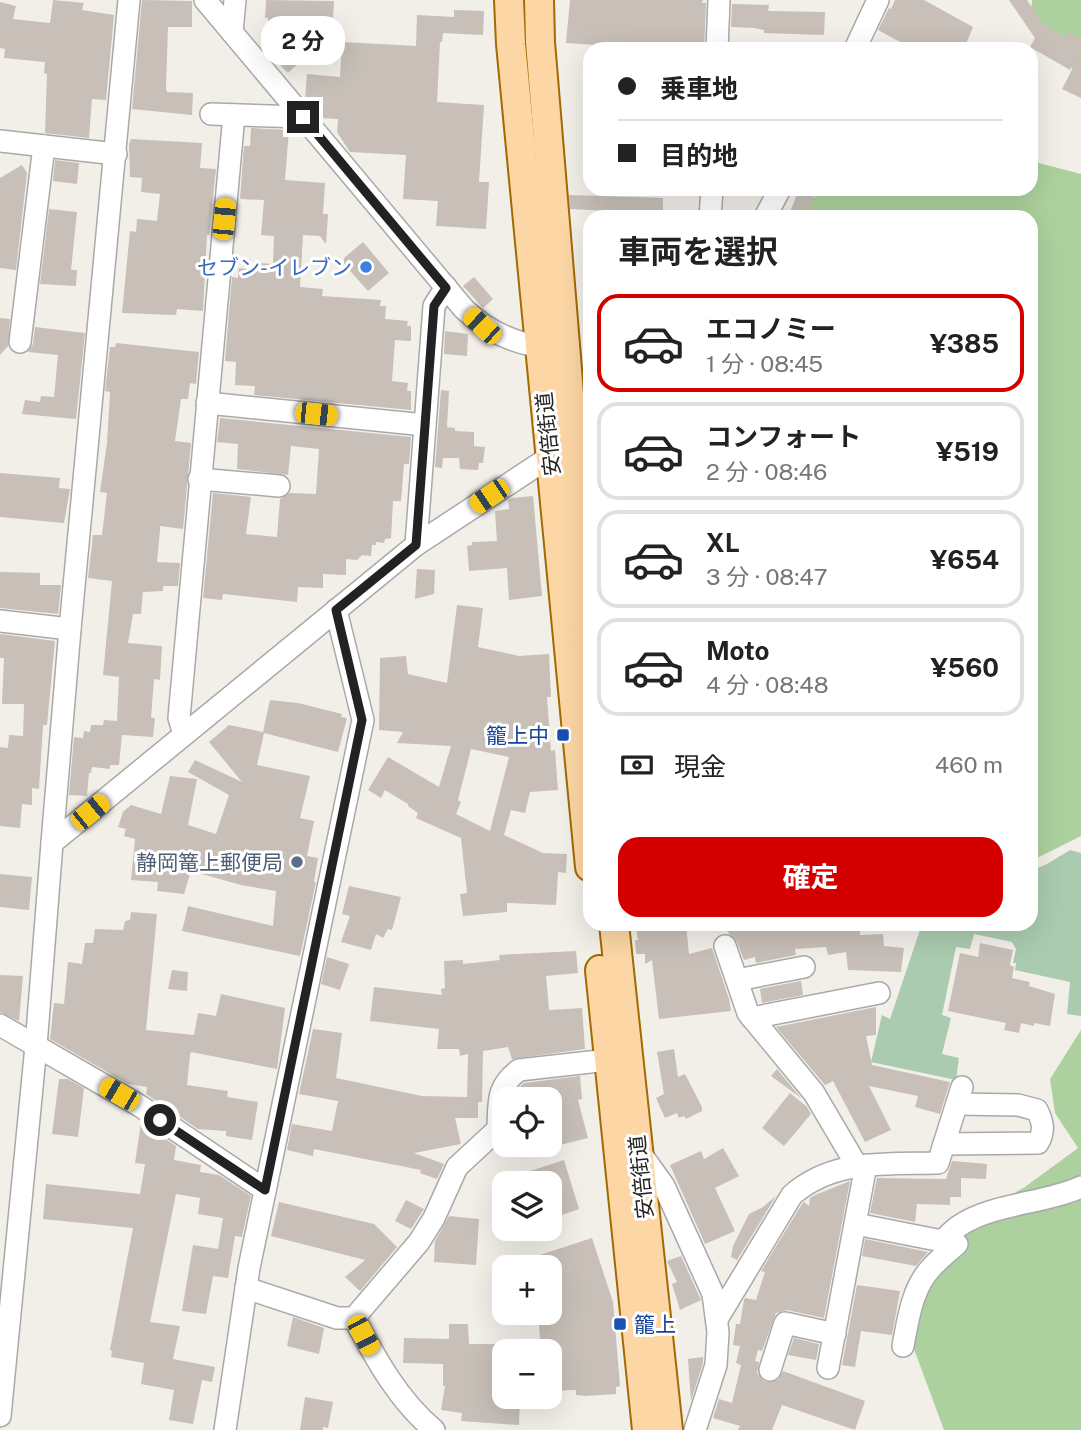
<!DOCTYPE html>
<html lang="ja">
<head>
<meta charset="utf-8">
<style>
  body { margin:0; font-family:"Public Sans","Noto Sans JP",sans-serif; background:#f2f2f2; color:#222; height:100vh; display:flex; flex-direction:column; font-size:26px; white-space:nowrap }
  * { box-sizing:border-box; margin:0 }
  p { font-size:23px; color:#767676 }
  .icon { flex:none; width:38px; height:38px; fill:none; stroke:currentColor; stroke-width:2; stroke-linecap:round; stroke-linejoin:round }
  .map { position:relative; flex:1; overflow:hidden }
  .sheet { position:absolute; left:583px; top:210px; width:455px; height:721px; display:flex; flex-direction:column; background:#fff; border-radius:21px; box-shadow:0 7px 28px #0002 }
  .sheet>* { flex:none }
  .hud { position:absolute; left:583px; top:42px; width:455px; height:154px; border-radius:21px; box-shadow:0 7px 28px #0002; display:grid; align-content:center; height:154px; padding:0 35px; background:#fff }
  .tools { position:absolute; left:492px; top:1087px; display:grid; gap:14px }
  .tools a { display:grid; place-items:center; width:70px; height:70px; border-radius:14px; background:#fff; box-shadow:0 7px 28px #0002; font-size:35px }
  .end { position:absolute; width:32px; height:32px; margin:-16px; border:9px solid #222; background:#fff; box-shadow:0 0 0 4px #fff }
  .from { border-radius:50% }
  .bubble { position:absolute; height:49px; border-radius:21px; background:#fff; box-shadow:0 7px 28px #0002; font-size:23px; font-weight:700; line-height:49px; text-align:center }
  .car { position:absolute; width:21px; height:42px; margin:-21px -10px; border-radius:9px; box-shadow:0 0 5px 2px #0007; background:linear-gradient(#f5c518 24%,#345 0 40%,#f5c518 0 76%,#345 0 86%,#f5c518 0) }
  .hud b { display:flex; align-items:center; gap:24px; height:66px; font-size:26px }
  .hud b+b { border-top:2px solid #e0e0e0 }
  .hud i { width:18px; height:18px; background:#222 }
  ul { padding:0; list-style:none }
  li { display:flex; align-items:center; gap:21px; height:98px; margin:0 14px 10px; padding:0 21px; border:4px solid #e0e0e0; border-radius:21px }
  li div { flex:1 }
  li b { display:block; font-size:26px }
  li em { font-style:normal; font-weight:700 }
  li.current { border-color:#d40000 }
  li>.icon { width:63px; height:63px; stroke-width:1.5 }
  h2 { padding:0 35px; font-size:32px; line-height:84px }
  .pay { display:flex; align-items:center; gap:18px; height:77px; padding:0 35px; font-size:26px }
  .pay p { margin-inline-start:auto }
  .primary-button { display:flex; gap:14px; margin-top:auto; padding:14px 35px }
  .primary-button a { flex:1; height:80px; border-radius:21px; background:#d40000; color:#fff; font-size:28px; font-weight:700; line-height:80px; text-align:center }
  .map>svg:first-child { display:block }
  .farmland { fill:#eef0d5 }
  .forest { fill:#add19e }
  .cemetery { fill:#aacbaf }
  .building { fill:#c7bfb8; fill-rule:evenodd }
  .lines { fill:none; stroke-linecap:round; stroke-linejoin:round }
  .minor-casing { stroke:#a9a9a9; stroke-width:24 }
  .major-casing { stroke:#a06b00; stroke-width:32 }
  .minor { stroke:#fff; stroke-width:21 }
  .major { stroke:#fcd6a4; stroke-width:28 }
  .route { stroke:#222; stroke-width:9 }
  .shop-dot { fill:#3f7fe0; stroke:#fff; stroke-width:2.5 }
  .transit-dot { fill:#1a4fb4; stroke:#fff; stroke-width:2.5 }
  .service-dot { fill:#5c6f8a; stroke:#fff; stroke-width:2.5 }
  .labels { text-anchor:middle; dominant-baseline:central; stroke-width:6; stroke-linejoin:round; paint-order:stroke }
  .shop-label { font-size:21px; fill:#366cbe; stroke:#fff; text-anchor:end }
  .street-label { font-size:21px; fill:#222; stroke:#fff }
  .transit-label { font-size:21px; fill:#164399; stroke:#fff; text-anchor:end }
  .service-label { font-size:21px; fill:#4e5e75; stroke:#fff; text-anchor:end }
</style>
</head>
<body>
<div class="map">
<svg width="1081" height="1430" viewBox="0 0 1081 1430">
  <rect width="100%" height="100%" fill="#f2efe9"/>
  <polygon class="farmland" points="720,189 773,189 770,196 720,194"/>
  <g class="forest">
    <polygon points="1032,0 1081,0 1081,80 1031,14"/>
    <polygon points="1031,161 1081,174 1081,836 1031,861 1031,217 791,217 816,196 829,189 1031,189"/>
    <polygon points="1081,1030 1081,1430 944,1430 911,1341 923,1265 975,1215 1025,1187 1078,1148 1055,1113 1050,1079"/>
  </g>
  <polygon class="cemetery" points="1070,850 1081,853 1081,1016 1067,1014 1070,982 1015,970 1016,963 1013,963 1016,949 1012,942 974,934 970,949 956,947 942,1015 951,1018 942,1054 959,1058 956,1080 871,1062 882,1015 890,1019 920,930 929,924 1031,924 1031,871 1047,864"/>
  <g class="building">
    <polygon points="53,0 84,3 82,10 114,15 106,100 92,99 89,138 45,133 47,74 44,73 45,62 4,58 5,49 0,48 0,2 16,6 13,19 50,23"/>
    <polygon points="142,0 192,1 192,27 168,27 166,88 167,92 193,93 192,115 132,109"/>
    <polygon points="266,0 334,1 332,30 281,26 281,22 268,21 268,18 265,18"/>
    <polygon points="570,0 703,0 702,3 706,3 704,49 627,49 627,47 566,43"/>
    <polygon points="895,0 924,0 973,27 964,49 913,49 878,30 889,8 891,9"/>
    <polygon points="1009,0 1027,0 1044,25 1066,37 1069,32 1081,39 1081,48 1070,70 1030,47 1035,38"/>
    <polygon points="732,4 769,5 768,11 825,12 824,35 764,33 764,30 754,28 731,27"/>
    <polygon points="454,10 484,11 483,35 443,33 442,42 440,42 437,102 484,105 479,182 489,182 486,229 436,226 438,201 403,199 406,155 350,152 337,132 338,119 321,118 305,99 307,74 340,77 342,42 416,46 417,15 454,17"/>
    <polygon points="291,41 306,56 288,73 273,58"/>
    <polygon points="1081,52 1081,98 1062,89"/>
    <polygon points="251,128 289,130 285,180 325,183 323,214 328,214 326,244 320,236 303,235 300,287 323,289 322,296 381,300 380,306 386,306 385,319 408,321 407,326 411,326 411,341 395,340 392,381 408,383 407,391 411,391 411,410 254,395 255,386 235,385 236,362 225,361 232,277 238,278 239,268 257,270 258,263 273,264 274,236 261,235 264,200 240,199 244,146 250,146"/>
    <polygon points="131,139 202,143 200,168 216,169 209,235 207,235 203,311 177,309 176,315 122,313 130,231 136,232 137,219 157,221 160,194 141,192 142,178 130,177 129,144"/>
    <polygon points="55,160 79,163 77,184 53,181"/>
    <polygon points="22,165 27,173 16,270 0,268 0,178"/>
    <polygon points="799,189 817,189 806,217 788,217"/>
    <polygon points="569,195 663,198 663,217 613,217 613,211 570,209"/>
    <polygon points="49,209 77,212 71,270 77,270 76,286 40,284"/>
    <polygon points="363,242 389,273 368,291 344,264 344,258"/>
    <polygon points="474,277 493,299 483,308 463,286"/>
    <polygon points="0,318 10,319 8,346 0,355"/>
    <polygon points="35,327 85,333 76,419 22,414 25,400 40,402 41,396 54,397 58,355 28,352 33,344"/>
    <polygon points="445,331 468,334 467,356 444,354"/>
    <polygon points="116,343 199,352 196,384 190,383 188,399 181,399 175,441 191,443 183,529 160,526 160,530 157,562 180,563 178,586 163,586 163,591 143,592 141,614 133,614 128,643 162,646 160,680 154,679 151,718 155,718 153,737 122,735 119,765 110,765 110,769 92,767 91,773 89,773 87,796 69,795 74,737 83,738 84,731 90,732 91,725 103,725 104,720 117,721 119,677 103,675 112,581 88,578 93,535 102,535 107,493 100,492 107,443 110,392 105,391 110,347 115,347"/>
    <polygon points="441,390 449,391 447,427 455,428 455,431 474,432 474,446 485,447 483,463 479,463 478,470 460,469 459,458 443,458 442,468 435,467"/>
    <polygon points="220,418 411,437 409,464 404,464 401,501 393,501 391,538 385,539 384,543 376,542 376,545 372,545 371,556 362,555 357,560 346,559 346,575 323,574 323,588 298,587 297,602 223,594 222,600 203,598 213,493 251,497 246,534 277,537 280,499 290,493 316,494 319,449 291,446 288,475 237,469 238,444 217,442"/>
    <polygon points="0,473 60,478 59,488 70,489 64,523 0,517"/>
    <polygon points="533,496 542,596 509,600 507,568 469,571 467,546 472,545 472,542 497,541 495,511 509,509 508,500 512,498"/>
    <polygon points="417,569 435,570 434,594 415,599"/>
    <polygon points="0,572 40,573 40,585 61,585 58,614 0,608"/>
    <path d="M457,605l26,3 -5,39 41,9 30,-2 2,43h-4l4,54 4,-1 3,40 -28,2 -5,21 -14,-3 -7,25 39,18 24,1 -1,19 -8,-1 -2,33 -49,-2v9l-44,4 -3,-22 7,-1 -6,-55 -45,-20 2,-5 -10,-7v-2l-23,-14 -4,8 -13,-8 20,-33 51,30 12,-41 -54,-3 6,-11 -24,-2 1,-72 26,-2 2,18 39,9zM471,749l38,8 -19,74 -34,-17 5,-12 -3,-2z"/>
    <polygon points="0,634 55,641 47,725 43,725 39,789 32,788 32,805 22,804 20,828 0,826 0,747 8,748 9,735 23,736 24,704 2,704 4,658 0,658"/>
    <polygon points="270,700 298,703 342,714 341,717 347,718 338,752 264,733 257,765 310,776 300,818 314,821 307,856 318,858 314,882 316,882 300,956 182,931 188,906 273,926 276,891 241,885 191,871 184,894 157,891 158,882 131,880 135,839 124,836 126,829 118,827 123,812 131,805 161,814 170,776 197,779 188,825 216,834 229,795 188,772 195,760 242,782 209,742 229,725 263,732"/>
    <polygon points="0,874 32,877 29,910 0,907"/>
    <polygon points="349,886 401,897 392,930 388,929 383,938 376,934 371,950 341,942 350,916 342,914"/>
    <polygon points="131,912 157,914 146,1030 194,1035 198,1013 216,1016 221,994 285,1008 277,1069 191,1052 190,1055 187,1085 228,1091 227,1097 258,1102 252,1140 226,1136 226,1131 198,1129 146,1094 147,1087 128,1084 50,1039 54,1003 64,1004 68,962 82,964 85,943 93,943 95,929 123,930 125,921 130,920"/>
    <polygon points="635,924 686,924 689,954 712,948 729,999 731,1011 659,1019 652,960 645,964 645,954 636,954 635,940 638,940"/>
    <polygon points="725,924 860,924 860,935 883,934 884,946 904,948 901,972 848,970 846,952 828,955 826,947 795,949 796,955 756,963 755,957 744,960 737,942 729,934"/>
    <polygon points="980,943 1013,950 1010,965 1014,967 1012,978 1030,982 1029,986 1055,994 1050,1026 1034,1023 1034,1026 1021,1023 1019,1033 1004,1030 1006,1023 948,1011 960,953 978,957"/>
    <polygon points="576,951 578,973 546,976 549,1010 582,1008 585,1049 512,1059 508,1047 483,1051 482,1102 478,1102 478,1118 455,1118 461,1144 414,1153 444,1164 437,1179 420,1173 421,1170 314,1149 313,1156 287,1150 292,1124 332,1131 338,1101 299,1094 313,1029 342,1033 336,1078 422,1096 467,1097 468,1054 460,1056 459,1049 437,1049 439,1029 370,1021 374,987 442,995 441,989 445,988 444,961 463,960 463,964 500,960 499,955"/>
    <polygon points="327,957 349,964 340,990 321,984"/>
    <polygon points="172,970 188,972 187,991 168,989"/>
    <polygon points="0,975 23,976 19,1021 0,1012"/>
    <polygon points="801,981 803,995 762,1003 760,989"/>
    <polygon points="876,1007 876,1035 866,1036 872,1065 950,1082 940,1114 915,1107 918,1096 869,1086 891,1130 865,1142 833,1081 825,1085 776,1027"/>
    <polygon points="674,1049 678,1077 685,1074 702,1107 702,1111 686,1119 684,1116 679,1118 677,1113 665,1118 656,1098 664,1094 657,1052"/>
    <polygon points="777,1069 801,1098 771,1076"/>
    <polygon points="580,1076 582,1099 578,1100 588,1138 552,1147 550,1140 550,1099 521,1099 519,1088 524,1083"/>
    <polygon points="59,1079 68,1079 84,1088 78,1137 52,1134"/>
    <polygon points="790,1093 807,1107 811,1114 784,1146 762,1128"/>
    <polygon points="141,1123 176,1146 174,1160 201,1165 200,1172 219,1175 251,1196 242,1237 235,1236 228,1278 213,1276 206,1314 182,1311 193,1245 218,1249 223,1218 198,1214 200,1198 176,1194 150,1322 180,1326 173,1359 215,1367 212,1382 202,1380 193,1424 169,1420 174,1390 141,1384 144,1363 111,1357 112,1351 110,1350 133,1228 43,1219 46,1184 140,1194 145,1164 135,1163"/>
    <polygon points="723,1148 739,1176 715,1188 735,1231 705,1244 670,1165 701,1151 704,1159"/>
    <polygon points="564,1160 579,1209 550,1219 550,1183 503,1183 503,1180"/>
    <polygon points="952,1161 987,1164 986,1179 961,1178 961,1197 950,1197 950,1205 917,1204 915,1222 870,1213 877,1178 946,1179"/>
    <polygon points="850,1181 824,1318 787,1310 776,1313 762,1351 758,1350 755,1361 759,1362 757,1373 765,1382 778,1380 783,1371 865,1401 855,1430 782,1405 772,1430 738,1430 740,1426 713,1418 719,1399 732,1403 741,1365 736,1363 740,1346 733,1345 736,1324 740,1324 744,1300 745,1298 756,1300 765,1272 761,1271 802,1204 804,1202 809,1206 810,1198 815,1195"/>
    <polygon points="776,1196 737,1260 731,1257 733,1246 749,1214 763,1207"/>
    <polygon points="406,1200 424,1209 411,1229 395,1221"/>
    <polygon points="279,1202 374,1224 397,1247 360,1291 345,1277 365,1260 271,1236"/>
    <polygon points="449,1216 479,1219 476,1265 434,1262 435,1241"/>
    <polygon points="592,1238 613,1302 620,1386 616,1387 616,1394 585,1396 576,1395 576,1390 552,1391 552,1385 550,1385 550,1351 541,1351 538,1312 550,1312 550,1267 513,1267 512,1264"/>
    <polygon points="865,1239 928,1252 916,1266 862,1256"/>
    <polygon points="681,1256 701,1300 680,1310 672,1284 677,1282 667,1261"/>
    <polygon points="857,1285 900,1291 892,1335 861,1331 855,1367 842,1365"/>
    <polygon points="293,1317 324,1328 319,1354 287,1346"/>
    <polygon points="449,1324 468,1324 469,1344 500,1344 501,1397 520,1398 519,1425 461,1421 462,1413 441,1410 445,1386 443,1386 443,1364 403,1363 404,1338 449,1339"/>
    <polygon points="794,1338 819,1344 816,1360 788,1355"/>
    <polygon points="703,1357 703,1363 691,1401 688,1359"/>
    <polygon points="305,1397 333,1402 328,1428 323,1427 323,1430 300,1430"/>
  </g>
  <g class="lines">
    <defs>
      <g id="minor">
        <path d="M205,0l259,309c25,24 55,37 90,39"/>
        <polyline points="232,32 235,0"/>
        <polyline points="717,49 719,0"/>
        <polyline points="855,49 878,0"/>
        <polyline points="211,114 303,117"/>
        <polyline points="0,141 116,154"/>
        <polyline points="710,217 712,189"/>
        <polyline points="765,217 780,189"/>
        <polyline points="20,342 44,146"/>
        <polyline points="207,403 425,425"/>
        <polyline points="199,479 279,486"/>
        <polyline points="416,545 434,306 446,287"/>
        <polyline points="0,621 70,629"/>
        <polyline points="184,734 179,718 234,115"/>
        <polyline points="52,843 70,629 129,0"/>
        <polyline points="725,946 748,1013 814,1093 857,1166"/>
        <polyline points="737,980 804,967"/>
        <polyline points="752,1018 879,993"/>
        <polyline points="0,1025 140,1106 265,1190"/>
        <path d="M944,1144l94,-1c7,-12 5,-21 -1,-33l-19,-5 -61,-1"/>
        <polyline points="639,1151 664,1186 713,1294 718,1332 716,1365 695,1430"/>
        <path d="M856,1224l101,20c-8,7 -18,15 -25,23 -20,20 -24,53 -29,79"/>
        <path d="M942,1241c6,-5 11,-11 17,-15 34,-23 85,-22 122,-39"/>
        <path d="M246,1288l91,30h17l65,-76 15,-24 23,-51 41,-38c1,-26 -2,-42 21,-59l89,-10"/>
        <path d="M354,1318c22,41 44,82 80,112"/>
        <path d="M717,1319l75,-124c41,-36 94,-31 146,-32l24,-76"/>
        <polyline points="828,1368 866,1165"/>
        <polyline points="770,1370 785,1323 835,1334"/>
        <polyline points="0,1416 36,1046 52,843 416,545 551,456"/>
        <polyline points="225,1430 249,1268 363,720 336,610"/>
      </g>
      <g id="major">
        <polyline points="509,0 511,44 590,867"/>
        <polyline points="539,0 540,42 590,648"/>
        <polyline points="614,924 668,1430"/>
        <polyline points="600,970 647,1430"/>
      </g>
    </defs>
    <use href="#minor" class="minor-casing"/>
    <use href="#major" class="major-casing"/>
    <use href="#minor" class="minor"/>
    <use href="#major" class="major"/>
  </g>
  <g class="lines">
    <polyline class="route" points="160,1120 265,1190 362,720 336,610 416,545 434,306 446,288 303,117"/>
  </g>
  <circle class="shop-dot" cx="366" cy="267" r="7"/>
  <g class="transit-dot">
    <rect x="556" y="728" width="14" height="14" rx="3.5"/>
    <rect x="613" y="1317" width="14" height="14" rx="3.5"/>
  </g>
  <circle class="service-dot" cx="297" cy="862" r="7"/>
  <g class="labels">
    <g class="shop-label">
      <text x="352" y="267">セブン-イレブン</text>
    </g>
    <g class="street-label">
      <text transform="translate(548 434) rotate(-96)">安倍街道</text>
      <text transform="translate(641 1177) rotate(-96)">安倍街道</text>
    </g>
    <g class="transit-label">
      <text x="549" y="735">籠上中</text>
      <text x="634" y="1324" text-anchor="start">籠上</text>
    </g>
    <g class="service-label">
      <text x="283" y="862">静岡篭上郵便局</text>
    </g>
  </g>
</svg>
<div class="tools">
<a><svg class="icon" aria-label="locate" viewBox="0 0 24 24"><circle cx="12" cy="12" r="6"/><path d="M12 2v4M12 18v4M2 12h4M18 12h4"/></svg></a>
<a><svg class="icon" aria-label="layers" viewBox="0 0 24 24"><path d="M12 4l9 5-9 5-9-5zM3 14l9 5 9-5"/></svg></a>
<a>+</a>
<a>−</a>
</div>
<i class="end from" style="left:160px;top:1120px"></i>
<i class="end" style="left:303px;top:117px"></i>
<div class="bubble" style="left:261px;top:16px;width:84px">2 分</div>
<i class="car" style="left:224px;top:219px;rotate:5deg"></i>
<i class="car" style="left:482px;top:326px;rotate:313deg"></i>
<i class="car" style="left:316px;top:414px;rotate:96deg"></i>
<i class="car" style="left:489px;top:496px;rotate:236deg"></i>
<i class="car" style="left:90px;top:812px;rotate:51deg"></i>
<i class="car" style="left:119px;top:1094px;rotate:300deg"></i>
<i class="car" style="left:363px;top:1335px;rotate:152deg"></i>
<div class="hud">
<b><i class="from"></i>乗車地</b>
<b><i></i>目的地</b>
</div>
<section class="sheet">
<h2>車両を選択</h2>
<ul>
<li class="current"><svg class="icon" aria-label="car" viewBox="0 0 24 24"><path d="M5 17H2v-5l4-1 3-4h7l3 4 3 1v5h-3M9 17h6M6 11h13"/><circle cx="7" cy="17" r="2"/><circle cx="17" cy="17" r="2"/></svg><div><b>エコノミー</b><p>1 分 · 08:45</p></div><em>¥385</em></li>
<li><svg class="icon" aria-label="car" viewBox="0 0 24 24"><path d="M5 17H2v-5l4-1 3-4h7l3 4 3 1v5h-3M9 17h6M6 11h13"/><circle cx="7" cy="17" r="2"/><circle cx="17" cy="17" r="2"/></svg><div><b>コンフォート</b><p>2 分 · 08:46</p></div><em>¥519</em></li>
<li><svg class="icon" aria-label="car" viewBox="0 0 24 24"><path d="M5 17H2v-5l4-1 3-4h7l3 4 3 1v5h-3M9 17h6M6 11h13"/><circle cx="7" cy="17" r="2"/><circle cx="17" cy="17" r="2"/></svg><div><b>XL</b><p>3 分 · 08:47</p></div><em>¥654</em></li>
<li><svg class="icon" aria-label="car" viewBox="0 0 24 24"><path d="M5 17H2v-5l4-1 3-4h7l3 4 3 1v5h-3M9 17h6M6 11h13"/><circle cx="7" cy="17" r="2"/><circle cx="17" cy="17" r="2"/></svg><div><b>Moto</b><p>4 分 · 08:48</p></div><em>¥560</em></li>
</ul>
<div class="pay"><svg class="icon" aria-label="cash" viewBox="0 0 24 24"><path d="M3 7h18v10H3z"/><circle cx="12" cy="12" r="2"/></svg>現金<p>460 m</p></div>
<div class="primary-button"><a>確定</a></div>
</section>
</div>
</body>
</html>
